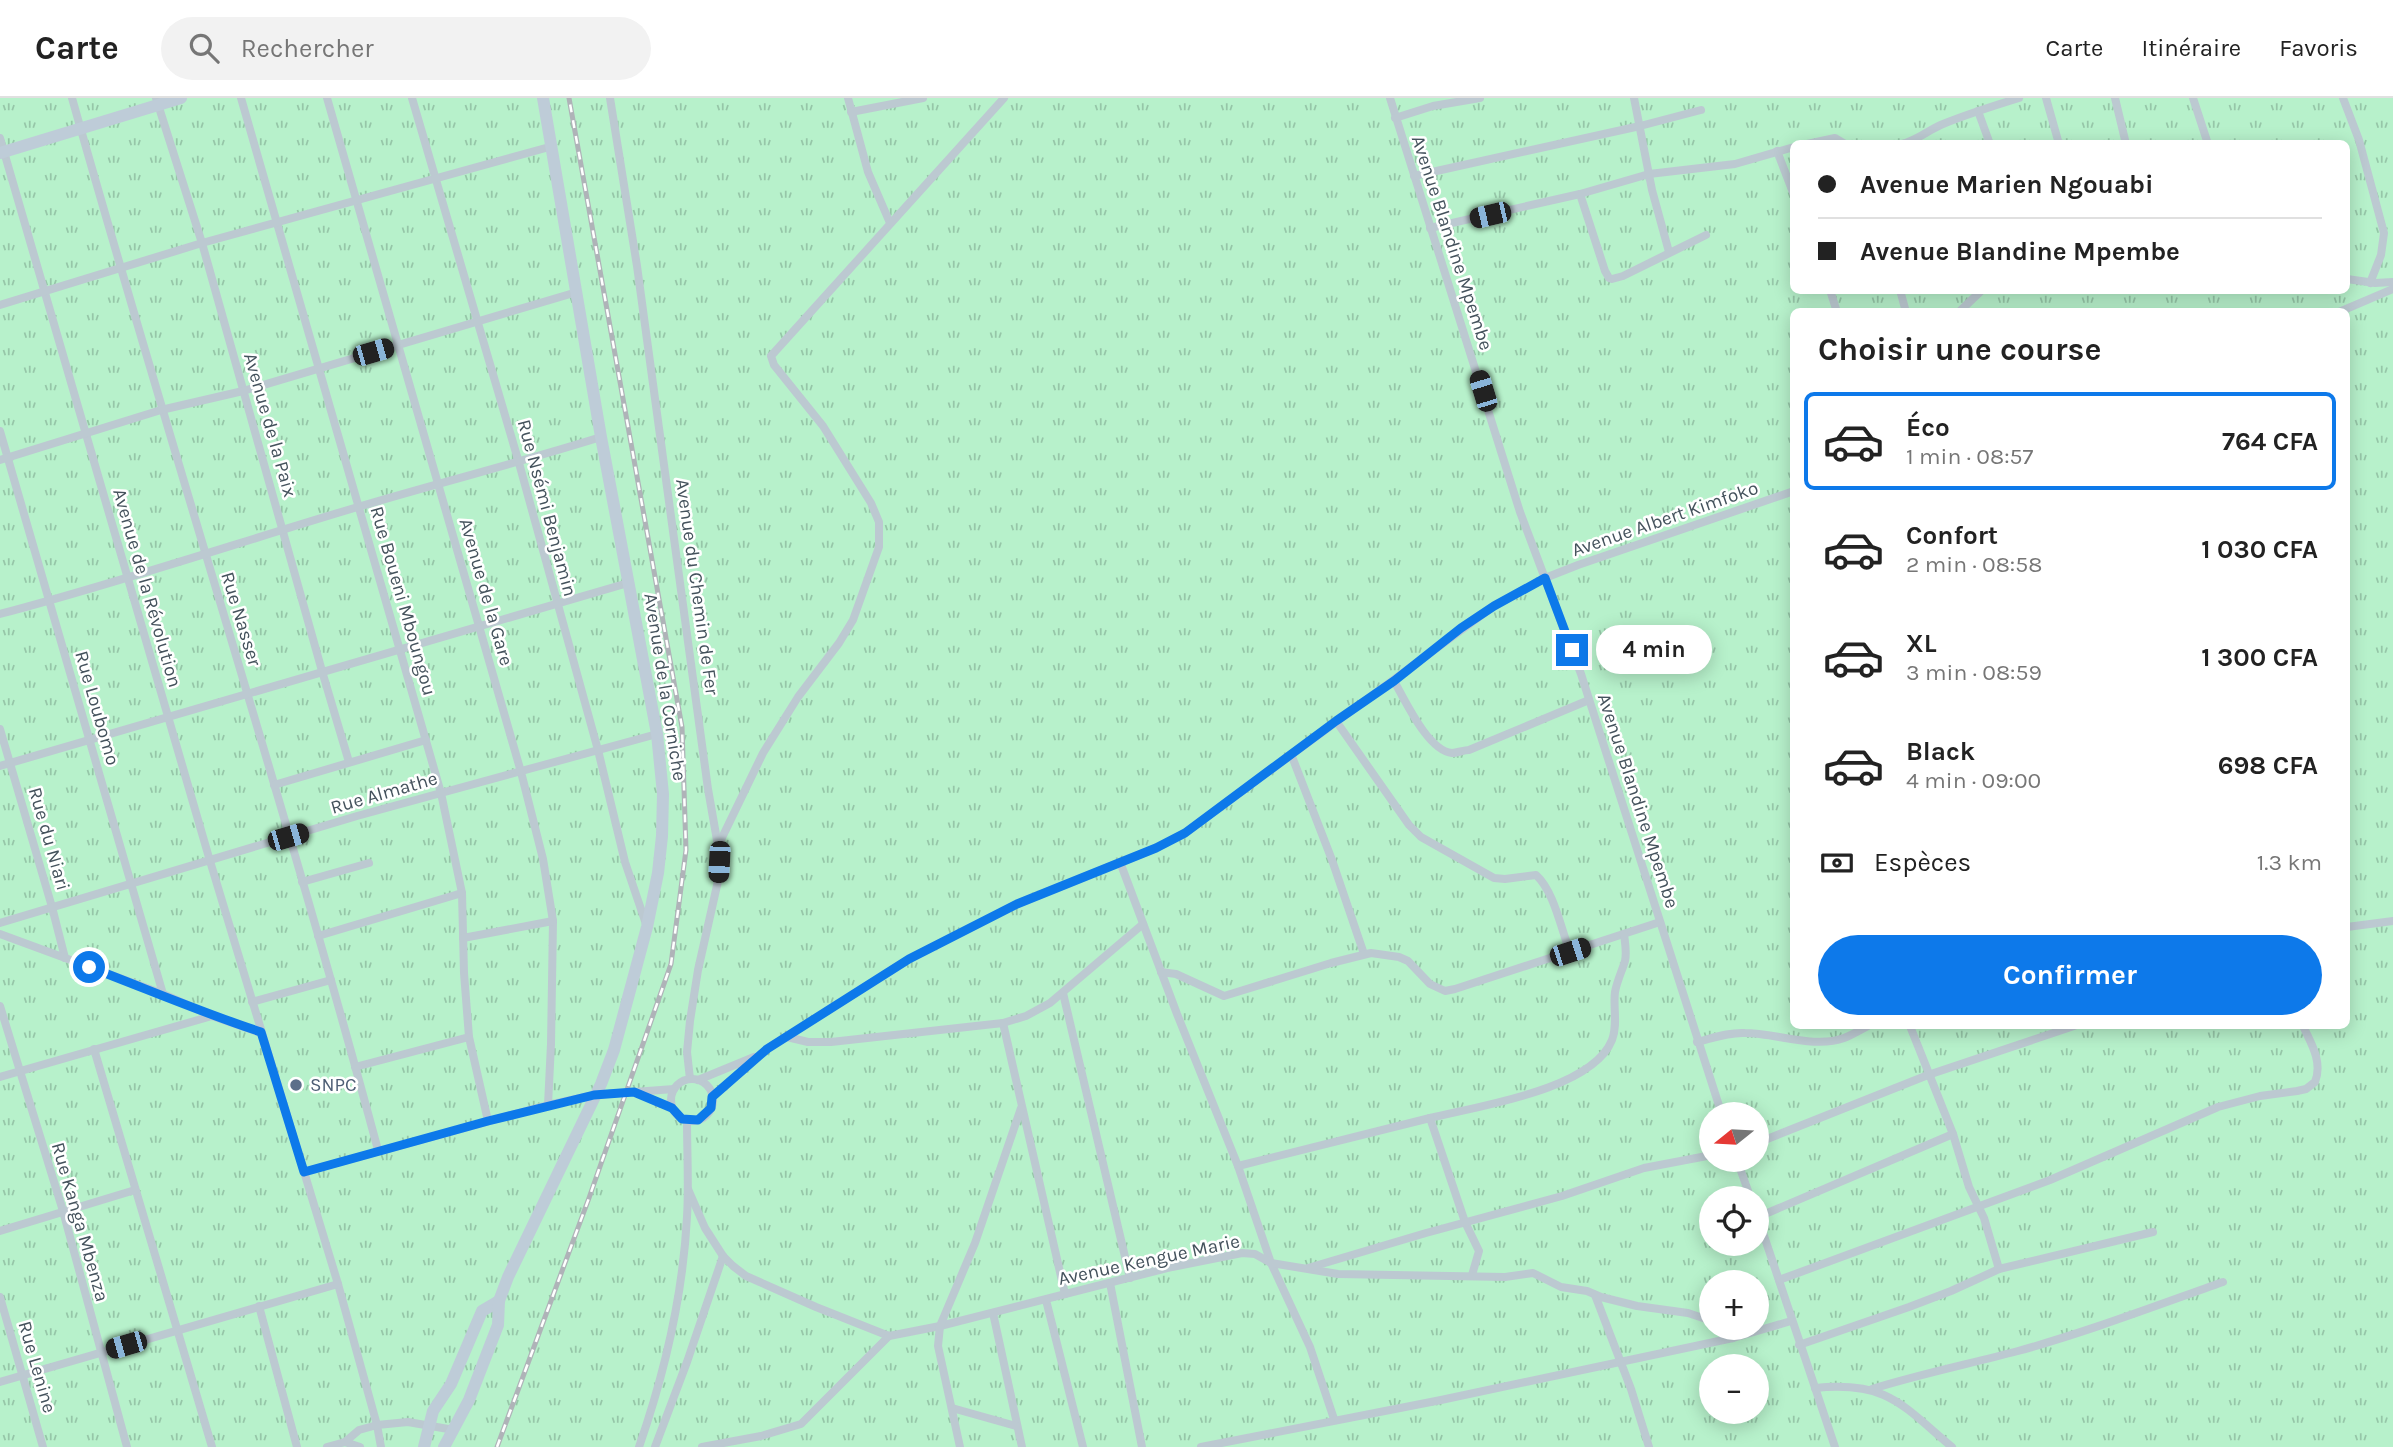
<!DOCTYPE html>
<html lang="fr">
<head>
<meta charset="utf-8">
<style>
  body { margin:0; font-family:Karla,sans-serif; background:#f2f2f2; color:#222; height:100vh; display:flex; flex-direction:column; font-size:26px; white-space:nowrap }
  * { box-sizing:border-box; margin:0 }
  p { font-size:23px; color:#767676 }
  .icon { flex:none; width:38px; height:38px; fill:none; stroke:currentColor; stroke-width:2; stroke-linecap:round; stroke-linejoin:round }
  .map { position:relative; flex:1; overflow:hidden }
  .side { position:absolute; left:1790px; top:210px; width:560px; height:721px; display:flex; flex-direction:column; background:#fff; border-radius:10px; box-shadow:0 4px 18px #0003 }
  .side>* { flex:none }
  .banner { position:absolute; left:1790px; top:42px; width:560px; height:154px; border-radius:10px; box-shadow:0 4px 18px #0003; display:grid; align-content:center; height:154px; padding:0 28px; background:#fff }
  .needle { width:46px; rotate:252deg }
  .buttons { position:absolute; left:1699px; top:1004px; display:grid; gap:14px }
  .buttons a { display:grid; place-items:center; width:70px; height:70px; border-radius:50%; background:#fff; box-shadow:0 4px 18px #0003; font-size:35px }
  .end { position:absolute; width:32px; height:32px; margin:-16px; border:9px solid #0d79ea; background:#fff; box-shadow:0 0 0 4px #fff }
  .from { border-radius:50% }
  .bubble { position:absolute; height:49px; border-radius:24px; background:#fff; box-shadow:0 4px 18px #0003; font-size:23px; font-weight:700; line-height:49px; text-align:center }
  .car { position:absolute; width:21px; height:42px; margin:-21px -10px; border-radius:9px; box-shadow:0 0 5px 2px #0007; background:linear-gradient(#222 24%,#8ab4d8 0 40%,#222 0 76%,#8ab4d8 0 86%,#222 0) }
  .banner b { display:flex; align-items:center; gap:24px; height:66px; font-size:26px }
  .banner b+b { border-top:2px solid #e0e0e0 }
  .banner i { width:18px; height:18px; background:#222 }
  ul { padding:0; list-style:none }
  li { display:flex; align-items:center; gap:21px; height:98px; margin:0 14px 10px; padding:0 14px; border:4px solid transparent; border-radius:10px }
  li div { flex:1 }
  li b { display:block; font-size:26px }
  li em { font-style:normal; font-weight:700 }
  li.active { border-color:#0d79ea }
  li>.icon { width:63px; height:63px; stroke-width:1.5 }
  h2 { padding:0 28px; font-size:32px; line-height:84px }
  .pay { display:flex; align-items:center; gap:18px; height:77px; padding:0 28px; font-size:26px }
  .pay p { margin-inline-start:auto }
  .primary-button { display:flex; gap:14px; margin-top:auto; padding:14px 28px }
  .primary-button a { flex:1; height:80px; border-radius:42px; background:#0d79ea; color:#fff; font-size:28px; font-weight:700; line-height:80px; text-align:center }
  header { display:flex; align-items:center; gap:42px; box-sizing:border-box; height:98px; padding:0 35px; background:#fff; border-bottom:2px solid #e0e0e0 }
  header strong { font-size:33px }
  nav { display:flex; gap:38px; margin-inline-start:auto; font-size:24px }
  .search { width:490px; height:63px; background:#f2f2f2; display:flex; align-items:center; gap:18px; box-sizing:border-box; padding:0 24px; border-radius:38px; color:#767676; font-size:26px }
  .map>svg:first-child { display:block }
  .grass { fill:url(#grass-tufts); fill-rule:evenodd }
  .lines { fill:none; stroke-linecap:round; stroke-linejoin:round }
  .street { stroke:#bcc9d1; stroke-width:8 }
  .secondary { stroke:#beccd8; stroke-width:12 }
  .rail-casing { stroke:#afb3b8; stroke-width:5 }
  .rail { stroke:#fff; stroke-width:2.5; stroke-dasharray:8; stroke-linecap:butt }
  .route { stroke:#0d79ea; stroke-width:9 }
  .service-dot { fill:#5c6f8a; stroke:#fff; stroke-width:2.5 }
  .labels { text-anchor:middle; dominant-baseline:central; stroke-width:5; stroke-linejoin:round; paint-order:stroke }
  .street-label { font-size:19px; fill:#44525c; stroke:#fff }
  .service-label { font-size:19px; fill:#4e5e75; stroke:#fff; text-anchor:start }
</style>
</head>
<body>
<header>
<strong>Carte</strong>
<div class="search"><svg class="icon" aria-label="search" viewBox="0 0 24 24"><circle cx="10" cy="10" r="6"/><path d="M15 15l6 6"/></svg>Rechercher</div>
<nav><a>Carte</a><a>Itinéraire</a><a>Favoris</a></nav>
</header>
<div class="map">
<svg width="2393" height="1349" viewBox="0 0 2393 1349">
  <defs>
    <pattern id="grass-tufts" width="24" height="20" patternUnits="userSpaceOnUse" patternTransform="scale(1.75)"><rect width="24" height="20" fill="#b7f1cb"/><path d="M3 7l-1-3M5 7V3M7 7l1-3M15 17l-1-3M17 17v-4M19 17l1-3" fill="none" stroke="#96c6a8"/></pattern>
  </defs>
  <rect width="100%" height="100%" fill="#f0eded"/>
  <path class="grass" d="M0,0h2393v1349h-2393zM1794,46h553v146h-553zM1794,214h553v714h-553zM1712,1017h45v45h-45zM1712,1101h45v45h-45zM1712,1185h45v45h-45zM1712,1269h45v45h-45z"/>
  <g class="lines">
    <g class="street">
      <path d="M72,0c99,352 211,699 306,1052"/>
      <polyline points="156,0 202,145 322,573 349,664"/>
      <polyline points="241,0 441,695 462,795 464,875 469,939 488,1023"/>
      <polyline points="327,0 521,674 543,761 553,823 551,946 548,1007"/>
      <polyline points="412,0 519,365 598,652 625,764 646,826"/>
      <polyline points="610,0 637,168 708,691 718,748 718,783 698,872 690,923 687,954 690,981"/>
      <polyline points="848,0 868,74 890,125"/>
      <polyline points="1390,0 1520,414 1581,576 1722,1017"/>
      <polyline points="1634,0 1652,92 1669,154"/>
      <polyline points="2046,0 2059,46"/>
      <polyline points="2115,0 2126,46"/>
      <polyline points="2193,0 2208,46"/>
      <polyline points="2343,0 2359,42 2384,135 2381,157 2370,185"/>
      <polyline points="1978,13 1990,46"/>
      <polyline points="851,14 923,0"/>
      <polyline points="1395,20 1433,8 1480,0"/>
      <polyline points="0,40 210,763 338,1186 377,1327 381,1349"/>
      <polyline points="1807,46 1835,40 1845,46"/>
      <path d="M1902,46c16,-4 26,-14 41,-20 25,-10 50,-18 76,-26"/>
      <polyline points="1777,53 1794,97"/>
      <polyline points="1414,78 1640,28 1701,12"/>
      <polyline points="1580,96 1605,173 1609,180 1612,181 1623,178 1706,137"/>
      <polyline points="1430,130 1580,96 1649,76 1735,66 1794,49"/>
      <polyline points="2347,181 2375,185 2393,184"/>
      <polyline points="1830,192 1837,214"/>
      <polyline points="1900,192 1906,214"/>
      <polyline points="0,207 202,145 553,48"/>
      <polyline points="1959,214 1982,192"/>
      <polyline points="2339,214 2393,191"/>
      <polyline points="0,333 163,896"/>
      <polyline points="0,362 161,312 243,293 577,194"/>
      <path d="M0,516c118,-31 234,-70 351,-105 83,-25 167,-46 250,-72"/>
      <path d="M1394,583c11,19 34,70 58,72 5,0 12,-3 17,-3l120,-50"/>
      <path d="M1336,623l73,104 12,12 73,41 11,1 31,-4c18,16 25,54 34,77"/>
      <polyline points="0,631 52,809 65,860"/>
      <polyline points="1291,656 1332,762 1364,856"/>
      <polyline points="0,668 628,485"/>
      <polyline points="274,687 426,642"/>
      <polyline points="718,748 763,655 798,599 839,545 853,522 879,449 879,424 871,405 823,328 774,267 771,258 1004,0"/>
      <polyline points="1120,764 1177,916 1238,1068 1271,1165 1310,1249 1334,1321"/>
      <polyline points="302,784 369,765"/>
      <polyline points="0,825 357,718 657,636"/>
      <polyline points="2347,829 2393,823"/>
      <polyline points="0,836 163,896 212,918 261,935"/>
      <polyline points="318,838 462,795"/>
      <polyline points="463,840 553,823"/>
      <polyline points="1161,874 1176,876 1224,898 1331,865 1371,855 1399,859 1408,863 1430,886 1445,893 1455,891 1660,824"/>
      <polyline points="1063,895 1130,1180"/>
      <polyline points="252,904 331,882"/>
      <polyline points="0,908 63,1113 127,1349"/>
      <polyline points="1003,925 1065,1196"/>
      <polyline points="1910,928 1953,1036 1969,1089 1984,1120 1999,1171"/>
      <polyline points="787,939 808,944 831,944 1003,925 1026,918 1050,905 1143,826"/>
      <path d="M1697,944c16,-4 32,-10 48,-9 30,0 70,16 99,5 8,-3 16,-8 24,-12"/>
      <polyline points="94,951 212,1349"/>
      <polyline points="355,969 469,939"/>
      <polyline points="0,979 212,918"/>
      <circle cx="692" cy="1002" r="21"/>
      <polyline points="698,982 754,959"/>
      <polyline points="637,995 672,1010"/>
      <polyline points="712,999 767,951 909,861 1017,806 1156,750 1185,735 1494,508 1545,480 1578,467 1794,393"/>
      <path d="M1430,1020c48,-12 162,-28 182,-78 6,-15 1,-33 3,-48 2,-11 7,-21 10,-31 2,-9 0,-18 -1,-27"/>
      <polyline points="1757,1045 1928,977 2074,928"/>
      <polyline points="1737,1062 1751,1101"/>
      <polyline points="1238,1068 1430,1020 1465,1124 1479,1153 1472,1177"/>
      <polyline points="304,1074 548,1007 594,997 674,991"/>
      <polyline points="688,1091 705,1130 723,1158 733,1168 746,1178 816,1209 889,1238 940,1228 1167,1170 1242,1155 1255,1156 1271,1165 1338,1176 1505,1179 1533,1175 1561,1189 1587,1193 1601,1199 1637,1208 1688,1215 1712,1223"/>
      <polyline points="1757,1117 1835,1349"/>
      <polyline points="1758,1119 1953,1036"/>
      <polyline points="0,1133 135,1092"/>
      <polyline points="1308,1170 1426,1135 1562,1098 1644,1070 1712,1057"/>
      <path d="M1779,1182l271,-100 168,-73 42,-11 37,-5 9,-2 9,-7c8,-20 -4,-39 -12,-56"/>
      <polyline points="1110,1185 1142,1349"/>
      <polyline points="1595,1197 1631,1291 1649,1349"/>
      <polyline points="0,1199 43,1349"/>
      <polyline points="1046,1202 1083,1349"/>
      <polyline points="259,1208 297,1349"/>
      <polyline points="993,1215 1022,1349"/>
      <polyline points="1726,1230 1733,1240"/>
      <polyline points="1799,1247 1909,1209 1951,1193 1999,1171 2153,1134"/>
      <polyline points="0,1284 338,1186"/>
      <path d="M1815,1290c72,-7 86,16 137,59"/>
      <path d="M1872,1291c48,-15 97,-25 146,-38 69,-19 137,-45 205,-69"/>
      <polyline points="952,1310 1016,1328"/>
      <polyline points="345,1344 360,1349"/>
      <polyline points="327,1349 345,1344 359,1332 377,1327 408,1324 454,1332"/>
      <path d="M639,1349c25,-72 44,-154 48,-230 2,-32 0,-64 0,-96"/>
      <polyline points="655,1349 687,1264 723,1158"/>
      <polyline points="702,1349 761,1338 801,1326 889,1238"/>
      <polyline points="960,1349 938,1248 940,1228 975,1145 1021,1010"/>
      <polyline points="1201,1349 1441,1302 1733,1240 1791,1223"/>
    </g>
    <g class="secondary">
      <polyline points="0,55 181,0"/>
      <polyline points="424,1349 433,1313 451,1286 482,1213 499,1203"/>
      <polyline points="444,1349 469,1302 498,1227 499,1203 508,1179 601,986 614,952 647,829 658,775 662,738 663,696 657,636 601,339 543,0"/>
    </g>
    <defs>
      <polyline id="rail" points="497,1349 589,1100 671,866 686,752 682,629 569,0"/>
    </defs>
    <use href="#rail" class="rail-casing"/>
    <use href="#rail" class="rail"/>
  </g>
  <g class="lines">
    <path class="route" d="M89,869c58,22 114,46 172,65l43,140 184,-51 106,-26 40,-3 38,16 10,11 16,1 13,-12 1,-11 55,-48 142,-90 108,-55 139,-56 29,-15 151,-112 58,-40 67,-53 33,-22 51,-28 27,72"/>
  </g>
  <circle class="service-dot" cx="296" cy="987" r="7"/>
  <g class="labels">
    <g class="street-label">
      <text transform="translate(1452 145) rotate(72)">Avenue Blandine Mpembe</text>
      <text transform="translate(270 327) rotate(74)">Avenue de la Paix</text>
      <text transform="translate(547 410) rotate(75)">Rue Nsémi Benjamin</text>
      <text transform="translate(1665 421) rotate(-19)">Avenue Albert Kimfoko</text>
      <text transform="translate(697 489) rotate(82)">Avenue du Chemin de Fer</text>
      <text transform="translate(147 490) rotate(74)">Avenue de la Révolution</text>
      <text transform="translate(486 494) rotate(74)">Avenue de la Gare</text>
      <text transform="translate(403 503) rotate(74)">Rue Boueni Mboungou</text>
      <text transform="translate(241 521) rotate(73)">Rue Nasser</text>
      <text transform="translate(665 589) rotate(81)">Avenue de la Corniche</text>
      <text transform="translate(97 610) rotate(74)">Rue Loubomo</text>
      <text transform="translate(384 695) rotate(-16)">Rue Almathe</text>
      <text transform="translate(1638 703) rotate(72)">Avenue Blandine Mpembe</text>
      <text transform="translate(49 741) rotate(74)">Rue du Niari</text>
      <text transform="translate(80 1124) rotate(74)">Rue Kanga Mbenza</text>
      <text transform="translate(1149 1162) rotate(-12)">Avenue Kengue Marie</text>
      <text transform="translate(37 1269) rotate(74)">Rue Lenine</text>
    </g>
    <g class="service-label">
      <text x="310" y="987">SNPC</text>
    </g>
  </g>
</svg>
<div class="buttons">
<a><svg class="needle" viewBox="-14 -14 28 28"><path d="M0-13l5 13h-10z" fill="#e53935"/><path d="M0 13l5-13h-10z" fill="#767676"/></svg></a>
<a><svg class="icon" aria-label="locate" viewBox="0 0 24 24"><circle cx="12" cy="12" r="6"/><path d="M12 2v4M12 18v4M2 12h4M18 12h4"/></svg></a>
<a>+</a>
<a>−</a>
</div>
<i class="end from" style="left:89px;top:869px"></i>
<i class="end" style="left:1572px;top:552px"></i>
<div class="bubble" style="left:1596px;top:527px;width:116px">4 min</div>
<i class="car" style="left:1490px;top:117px;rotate:257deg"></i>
<i class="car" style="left:373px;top:254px;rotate:74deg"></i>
<i class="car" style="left:1483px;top:293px;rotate:343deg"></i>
<i class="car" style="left:288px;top:739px;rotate:74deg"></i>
<i class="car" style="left:719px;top:764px;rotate:183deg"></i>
<i class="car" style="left:1570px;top:854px;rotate:72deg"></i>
<i class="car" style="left:126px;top:1247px;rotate:254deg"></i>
<div class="banner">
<b><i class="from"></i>Avenue Marien Ngouabi</b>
<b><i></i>Avenue Blandine Mpembe</b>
</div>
<section class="side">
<h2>Choisir une course</h2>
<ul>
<li class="active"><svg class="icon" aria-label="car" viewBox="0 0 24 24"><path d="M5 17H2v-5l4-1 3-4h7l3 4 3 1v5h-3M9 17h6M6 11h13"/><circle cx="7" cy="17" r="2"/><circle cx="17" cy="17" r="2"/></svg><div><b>Éco</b><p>1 min · 08:57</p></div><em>764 CFA</em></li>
<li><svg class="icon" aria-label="car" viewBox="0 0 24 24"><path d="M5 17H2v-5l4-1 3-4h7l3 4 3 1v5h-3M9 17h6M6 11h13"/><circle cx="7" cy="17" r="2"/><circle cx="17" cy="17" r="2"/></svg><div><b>Confort</b><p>2 min · 08:58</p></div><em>1 030 CFA</em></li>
<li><svg class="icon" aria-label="car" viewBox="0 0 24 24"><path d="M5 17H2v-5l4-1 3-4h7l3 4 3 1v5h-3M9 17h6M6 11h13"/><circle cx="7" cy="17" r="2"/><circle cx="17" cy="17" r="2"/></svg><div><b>XL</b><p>3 min · 08:59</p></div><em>1 300 CFA</em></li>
<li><svg class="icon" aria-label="car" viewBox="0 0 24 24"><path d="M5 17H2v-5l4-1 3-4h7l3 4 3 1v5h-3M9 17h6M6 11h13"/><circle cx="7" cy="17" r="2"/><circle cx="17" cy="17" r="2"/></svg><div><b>Black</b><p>4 min · 09:00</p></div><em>698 CFA</em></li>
</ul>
<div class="pay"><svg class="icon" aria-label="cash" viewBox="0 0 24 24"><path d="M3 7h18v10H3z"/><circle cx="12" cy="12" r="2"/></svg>Espèces<p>1.3 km</p></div>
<div class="primary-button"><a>Confirmer</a></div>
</section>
</div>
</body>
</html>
